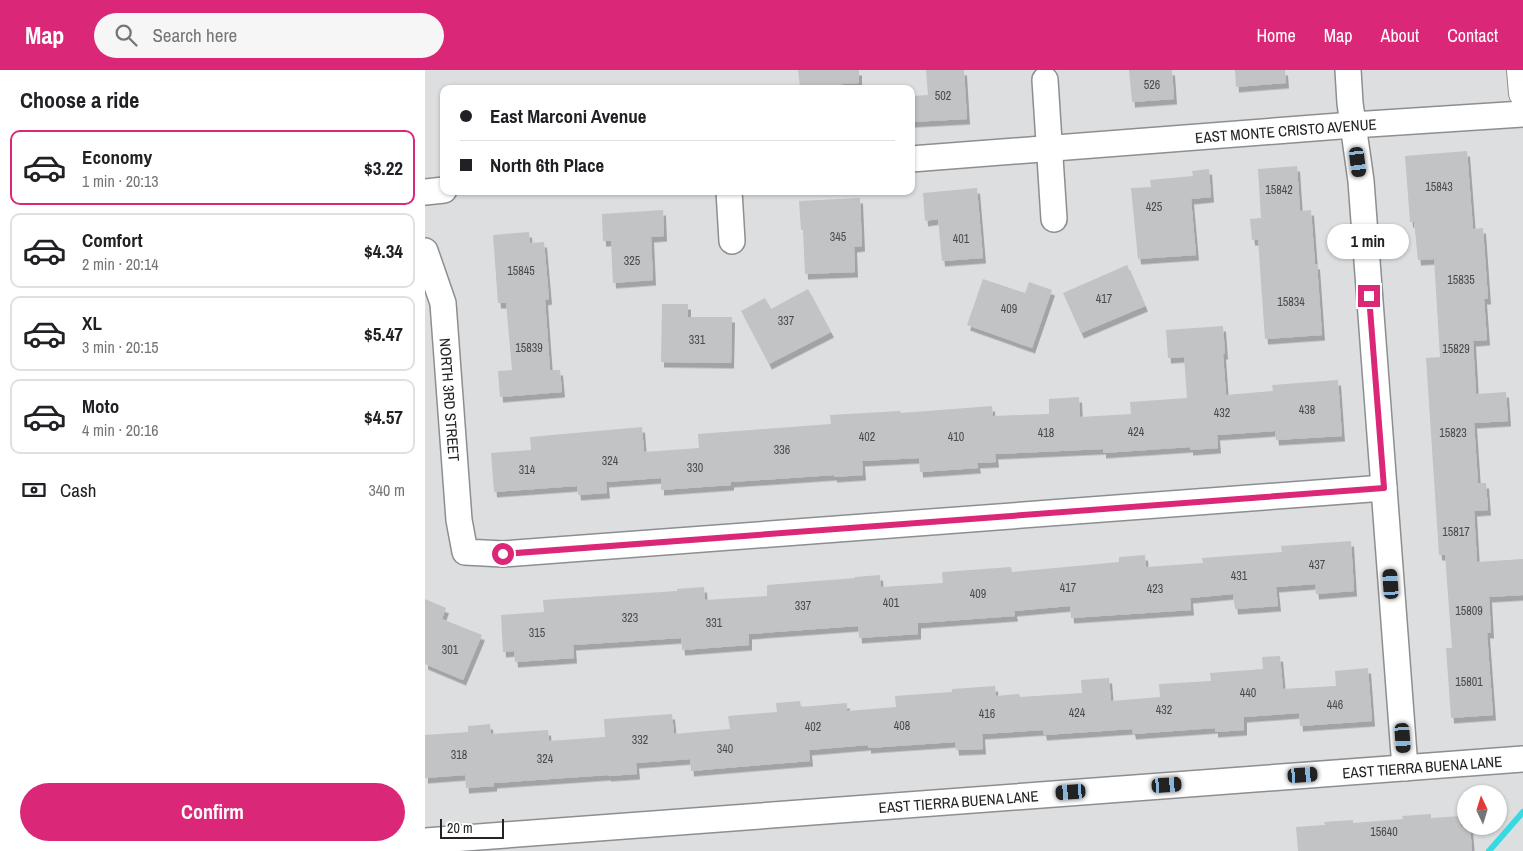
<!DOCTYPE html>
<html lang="en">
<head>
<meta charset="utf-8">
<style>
  body { margin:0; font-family:"Archivo Narrow",sans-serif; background:#f6f6f6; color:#202124; height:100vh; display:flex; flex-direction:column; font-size:19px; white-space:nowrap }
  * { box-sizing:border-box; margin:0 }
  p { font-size:16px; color:#757577 }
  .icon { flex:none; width:28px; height:28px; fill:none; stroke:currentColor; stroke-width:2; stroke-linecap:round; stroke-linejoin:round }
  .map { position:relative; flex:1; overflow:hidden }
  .side { display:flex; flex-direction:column; background:#fff; width:425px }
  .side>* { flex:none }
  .hud { position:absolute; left:15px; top:15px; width:475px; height:110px; border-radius:10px; box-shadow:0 1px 4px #0004; display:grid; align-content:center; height:110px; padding:0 20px; background:#fff }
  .needle { width:32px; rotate:356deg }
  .tools { position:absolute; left:1032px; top:715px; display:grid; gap:10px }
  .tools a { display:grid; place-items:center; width:50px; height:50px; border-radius:50%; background:#fff; box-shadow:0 1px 4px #0004; font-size:25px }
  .scale { position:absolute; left:15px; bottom:12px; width:64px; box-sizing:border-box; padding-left:5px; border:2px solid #222323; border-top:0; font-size:14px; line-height:18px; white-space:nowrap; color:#222323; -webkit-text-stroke:4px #fff; paint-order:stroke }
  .end { position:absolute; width:22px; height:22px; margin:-11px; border:6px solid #db2777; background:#fff; box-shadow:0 0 0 2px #fff }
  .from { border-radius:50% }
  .bubble { position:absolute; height:35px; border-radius:18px; background:#fff; box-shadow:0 1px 4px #0004; font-size:16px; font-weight:800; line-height:35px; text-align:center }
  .car { position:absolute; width:15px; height:30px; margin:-15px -8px; border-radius:6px; box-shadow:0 0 4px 1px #0007; background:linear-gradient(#222 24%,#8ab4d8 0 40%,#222 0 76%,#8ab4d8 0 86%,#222 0) }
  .hud b { display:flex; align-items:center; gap:18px; height:48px; font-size:19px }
  .hud b+b { border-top:1px solid #e0e0e0 }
  .hud i { width:12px; height:12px; background:#202124 }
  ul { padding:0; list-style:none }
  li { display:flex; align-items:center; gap:15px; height:75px; margin:0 10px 8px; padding:0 10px; border:2px solid #e0e0e0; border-radius:10px }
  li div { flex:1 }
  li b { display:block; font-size:19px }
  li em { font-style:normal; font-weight:800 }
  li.on { border-color:#db2777 }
  li>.icon { width:45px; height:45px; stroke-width:1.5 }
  h2 { padding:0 20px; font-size:22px; line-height:60px }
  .pay { display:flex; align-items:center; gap:12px; height:55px; padding:0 20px; font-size:19px }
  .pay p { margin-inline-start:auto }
  .primary-button { display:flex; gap:10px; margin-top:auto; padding:10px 20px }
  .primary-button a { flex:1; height:58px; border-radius:30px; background:#db2777; color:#fff; font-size:20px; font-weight:800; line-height:58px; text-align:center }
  header { display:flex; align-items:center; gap:30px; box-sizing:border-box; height:70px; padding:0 25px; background:#db2777; color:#fff }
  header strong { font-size:24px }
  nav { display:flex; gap:28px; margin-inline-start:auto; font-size:18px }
  .search { width:350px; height:45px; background:#f6f6f6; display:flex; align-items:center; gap:12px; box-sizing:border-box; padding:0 18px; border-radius:28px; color:#757577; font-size:19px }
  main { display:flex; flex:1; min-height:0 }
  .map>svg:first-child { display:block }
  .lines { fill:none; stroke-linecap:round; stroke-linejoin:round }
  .stream { stroke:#37dae1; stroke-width:6 }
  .building { fill:#c1c3c5; filter:url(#shadow) }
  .street-casing { stroke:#8d8e90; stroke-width:28 }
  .primary-casing { stroke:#8d8e90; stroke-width:30 }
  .street { stroke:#fff; stroke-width:25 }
  .primary { stroke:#fff; stroke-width:28 }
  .route { stroke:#db2777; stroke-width:6 }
  .labels { text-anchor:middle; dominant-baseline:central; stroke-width:4; stroke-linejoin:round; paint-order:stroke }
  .number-label { font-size:12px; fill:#4a4b4c }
  .street-label { font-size:15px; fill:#222323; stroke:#fff }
</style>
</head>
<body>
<header>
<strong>Map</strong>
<div class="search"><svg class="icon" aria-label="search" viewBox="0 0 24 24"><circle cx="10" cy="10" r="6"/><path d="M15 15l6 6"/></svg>Search here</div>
<nav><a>Home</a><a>Map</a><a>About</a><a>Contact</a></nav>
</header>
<main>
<section class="side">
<h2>Choose a ride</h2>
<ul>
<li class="on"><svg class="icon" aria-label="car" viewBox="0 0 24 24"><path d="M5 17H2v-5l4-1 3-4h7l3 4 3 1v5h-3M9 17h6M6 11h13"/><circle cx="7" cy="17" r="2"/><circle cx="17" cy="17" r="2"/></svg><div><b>Economy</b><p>1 min · 20:13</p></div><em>$3.22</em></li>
<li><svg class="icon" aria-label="car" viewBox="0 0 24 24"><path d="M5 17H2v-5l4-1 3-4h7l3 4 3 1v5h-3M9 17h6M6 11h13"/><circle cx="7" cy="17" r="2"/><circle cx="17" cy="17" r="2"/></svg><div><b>Comfort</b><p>2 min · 20:14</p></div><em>$4.34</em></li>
<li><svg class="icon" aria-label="car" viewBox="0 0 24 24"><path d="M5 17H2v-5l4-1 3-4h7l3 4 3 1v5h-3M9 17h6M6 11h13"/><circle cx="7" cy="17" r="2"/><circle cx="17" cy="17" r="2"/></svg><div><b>XL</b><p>3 min · 20:15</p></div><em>$5.47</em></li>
<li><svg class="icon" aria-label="car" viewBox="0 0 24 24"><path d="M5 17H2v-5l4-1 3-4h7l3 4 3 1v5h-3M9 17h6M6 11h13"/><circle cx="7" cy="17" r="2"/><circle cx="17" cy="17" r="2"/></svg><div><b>Moto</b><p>4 min · 20:16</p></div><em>$4.57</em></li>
</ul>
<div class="pay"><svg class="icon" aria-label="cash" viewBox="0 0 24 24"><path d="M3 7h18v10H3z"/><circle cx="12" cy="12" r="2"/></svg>Cash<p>340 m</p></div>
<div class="primary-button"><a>Confirm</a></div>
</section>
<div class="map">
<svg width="1098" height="781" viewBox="0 0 1098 781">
  <defs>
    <filter id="shadow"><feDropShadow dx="3" dy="5.5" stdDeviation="0" flood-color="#0004"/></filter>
  </defs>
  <rect width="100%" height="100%" fill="#dddee0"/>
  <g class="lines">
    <polyline class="stream" points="1064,781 1098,742"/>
  </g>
  <g class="building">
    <polygon points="373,0 434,0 434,13 417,14 418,19 387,19 386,17 375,17"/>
    <polygon points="501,0 539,0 542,49 486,52 486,26 503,25"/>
    <polygon points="704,0 747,0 749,29 707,32"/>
    <polygon points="810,0 860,0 861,13 811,17"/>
    <polygon points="1042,81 1048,159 1058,158 1063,229 1059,229 1062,270 1048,271 1051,324 1081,322 1083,351 1049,353 1053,413 1061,413 1063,440 1049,441 1052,492 1098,489 1098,525 1064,527 1066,563 1062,563 1068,645 1026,648 1021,578 1027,578 1020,485 1014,485 1001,288 1015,287 1009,189 993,190 989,152 985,152 980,86"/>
    <polygon points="872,96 875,141 886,140 890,194 892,194 897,265 840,269 833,170 827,170 825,149 836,148 833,99"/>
    <polygon points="784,99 786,127 766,129 771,185 713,189 706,118 726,117 725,110 768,106 767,101"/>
    <polygon points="552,118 558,188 517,191 513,149 500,151 498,123"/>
    <polygon points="435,128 437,176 429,177 430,202 380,204 378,160 376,160 374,131"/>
    <polygon points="238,140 239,166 226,167 228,210 188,213 186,171 178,171 177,144"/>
    <polygon points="104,162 105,173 119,172 124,229 120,230 125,300 135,300 137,322 75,327 73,301 87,300 81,233 73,233 68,165"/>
    <polygon points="702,195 720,236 656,263 638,223"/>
    <polygon points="558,209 600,223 604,212 627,220 607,278 542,255"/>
    <polygon points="383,219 406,262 344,294 316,241 340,228 346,239"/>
    <polygon points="237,234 263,234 263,247 307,247 306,293 236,292"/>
    <polygon points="798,256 800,284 798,284 801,325 848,321 847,315 913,310 917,366 851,370 850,361 792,365 793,378 765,380 765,377 678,383 678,379 570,384 571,392 552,393 553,398 495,402 494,388 437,391 438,405 409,407 409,405 306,412 306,415 236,420 236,408 181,412 182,423 153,425 152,416 69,422 66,383 106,380 105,367 217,357 219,382 274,378 273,364 406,354 405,345 475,341 476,343 567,336 568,346 624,344 624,329 654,327 655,347 706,344 705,332 762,328 759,287 743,288 741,260"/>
    <polygon points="926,471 929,521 891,524 890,514 851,517 853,536 810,539 808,524 765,528 766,540 646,548 645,536 589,541 590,546 493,553 493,564 434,568 433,556 324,564 324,575 257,580 256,568 148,575 149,588 90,592 89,581 78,582 76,545 119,542 118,530 252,521 252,519 279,517 280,530 342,526 342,515 430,508 430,507 455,505 456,517 518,513 517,502 586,497 587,502 694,492 694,487 720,485 721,497 778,493 777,488 857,482 856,476"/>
    <polygon points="0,529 21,538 17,549 57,565 38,610 0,594"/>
    <polygon points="855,586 858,619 911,616 910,601 943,598 947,651 875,656 874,643 819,647 819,660 790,662 790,658 708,664 707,659 619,665 618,660 557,664 558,679 531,680 530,672 443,678 443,675 384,680 385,691 266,701 265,689 211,693 212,704 183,706 183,705 69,713 69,716 41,718 40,705 0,708 0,665 43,662 43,656 65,654 66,664 123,660 124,671 180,667 179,649 247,644 249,664 305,659 303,646 352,642 351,633 375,631 376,637 422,633 422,641 471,637 470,626 527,622 527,619 570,616 571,626 594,624 595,627 657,623 656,610 684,608 686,631 735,627 734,614 786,611 785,603 838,599 837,587"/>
    <polygon points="1006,744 1006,748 1035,746 1036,756 1045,756 1047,781 873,781 871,757 900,755 899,752 928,750 928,753 978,749 977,746"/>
  </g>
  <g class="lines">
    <defs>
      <g id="street">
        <polyline points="923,0 925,33 936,111 980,698"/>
        <polyline points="620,10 629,149"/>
        <path id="s1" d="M486,89l442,-34 170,-11"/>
        <polyline points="304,121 307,171"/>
        <polyline points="0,122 19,120"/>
        <path id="s2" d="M0,181l18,52 16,217 6,32 38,2 881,-66"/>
        <path id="s3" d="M0,771l1098,-82"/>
      </g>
      <polyline id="primary" points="1096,0 1098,23"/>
    </defs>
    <use href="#street" class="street-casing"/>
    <use href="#primary" class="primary-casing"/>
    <use href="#street" class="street"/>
    <use href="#primary" class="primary"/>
  </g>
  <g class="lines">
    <polyline class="route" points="78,484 959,418 944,226"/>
  </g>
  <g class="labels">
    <g class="number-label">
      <text x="727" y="15">526</text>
      <text x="518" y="26">502</text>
      <text x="1014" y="117">15843</text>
      <text x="854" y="120">15842</text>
      <text x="729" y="137">425</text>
      <text x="413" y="167">345</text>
      <text x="536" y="169">401</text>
      <text x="207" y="191">325</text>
      <text x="96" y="201">15845</text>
      <text x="1036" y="210">15835</text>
      <text x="679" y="229">417</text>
      <text x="866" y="232">15834</text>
      <text x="584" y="239">409</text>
      <text x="361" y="251">337</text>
      <text x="272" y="270">331</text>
      <text x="104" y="278">15839</text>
      <text x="1031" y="279">15829</text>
      <text x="882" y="340">438</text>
      <text x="797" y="343">432</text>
      <text x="711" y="362">424</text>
      <text x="621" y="363">418</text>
      <text x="1028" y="363">15823</text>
      <text x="442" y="367">402</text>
      <text x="531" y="367">410</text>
      <text x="357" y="380">336</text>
      <text x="185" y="391">324</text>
      <text x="270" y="398">330</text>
      <text x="102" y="400">314</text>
      <text x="1031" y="462">15817</text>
      <text x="892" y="495">437</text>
      <text x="814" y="506">431</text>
      <text x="643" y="518">417</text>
      <text x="730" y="519">423</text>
      <text x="553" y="524">409</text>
      <text x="466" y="533">401</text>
      <text x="378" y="536">337</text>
      <text x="1044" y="541">15809</text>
      <text x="205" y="548">323</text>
      <text x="289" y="553">331</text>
      <text x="112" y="563">315</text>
      <text x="25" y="580">301</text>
      <text x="1044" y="612">15801</text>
      <text x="823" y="623">440</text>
      <text x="910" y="635">446</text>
      <text x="739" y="640">432</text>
      <text x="652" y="643">424</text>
      <text x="562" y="644">416</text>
      <text x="477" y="656">408</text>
      <text x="388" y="657">402</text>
      <text x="215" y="670">332</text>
      <text x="300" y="679">340</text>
      <text x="34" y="685">318</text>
      <text x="120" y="689">324</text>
      <text x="959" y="762">15640</text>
    </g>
    <g class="street-label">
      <text stroke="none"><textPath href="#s1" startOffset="376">EAST MONTE CRISTO AVENUE</textPath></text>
      <text stroke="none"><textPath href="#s2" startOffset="152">NORTH 3RD STREET</textPath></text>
      <text stroke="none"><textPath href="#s3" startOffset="1000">EAST TIERRA BUENA LANE</textPath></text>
      <text stroke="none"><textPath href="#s3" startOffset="535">EAST TIERRA BUENA LANE</textPath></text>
    </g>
  </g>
</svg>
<div class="tools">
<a><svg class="needle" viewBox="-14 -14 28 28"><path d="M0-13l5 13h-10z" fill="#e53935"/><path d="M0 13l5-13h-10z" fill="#757577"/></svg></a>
</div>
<div class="scale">20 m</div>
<i class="end from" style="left:78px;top:484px"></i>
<i class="end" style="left:944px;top:226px"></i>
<div class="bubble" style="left:902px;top:154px;width:82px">1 min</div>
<i class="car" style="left:933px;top:92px;rotate:173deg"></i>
<i class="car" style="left:966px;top:514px;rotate:356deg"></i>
<i class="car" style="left:978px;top:668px;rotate:176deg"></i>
<i class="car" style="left:878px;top:705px;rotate:86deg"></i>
<i class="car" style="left:742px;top:715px;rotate:86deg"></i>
<i class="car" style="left:646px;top:722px;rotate:266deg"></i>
<div class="hud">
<b><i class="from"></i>East Marconi Avenue</b>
<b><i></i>North 6th Place</b>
</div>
</div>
</main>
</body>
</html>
